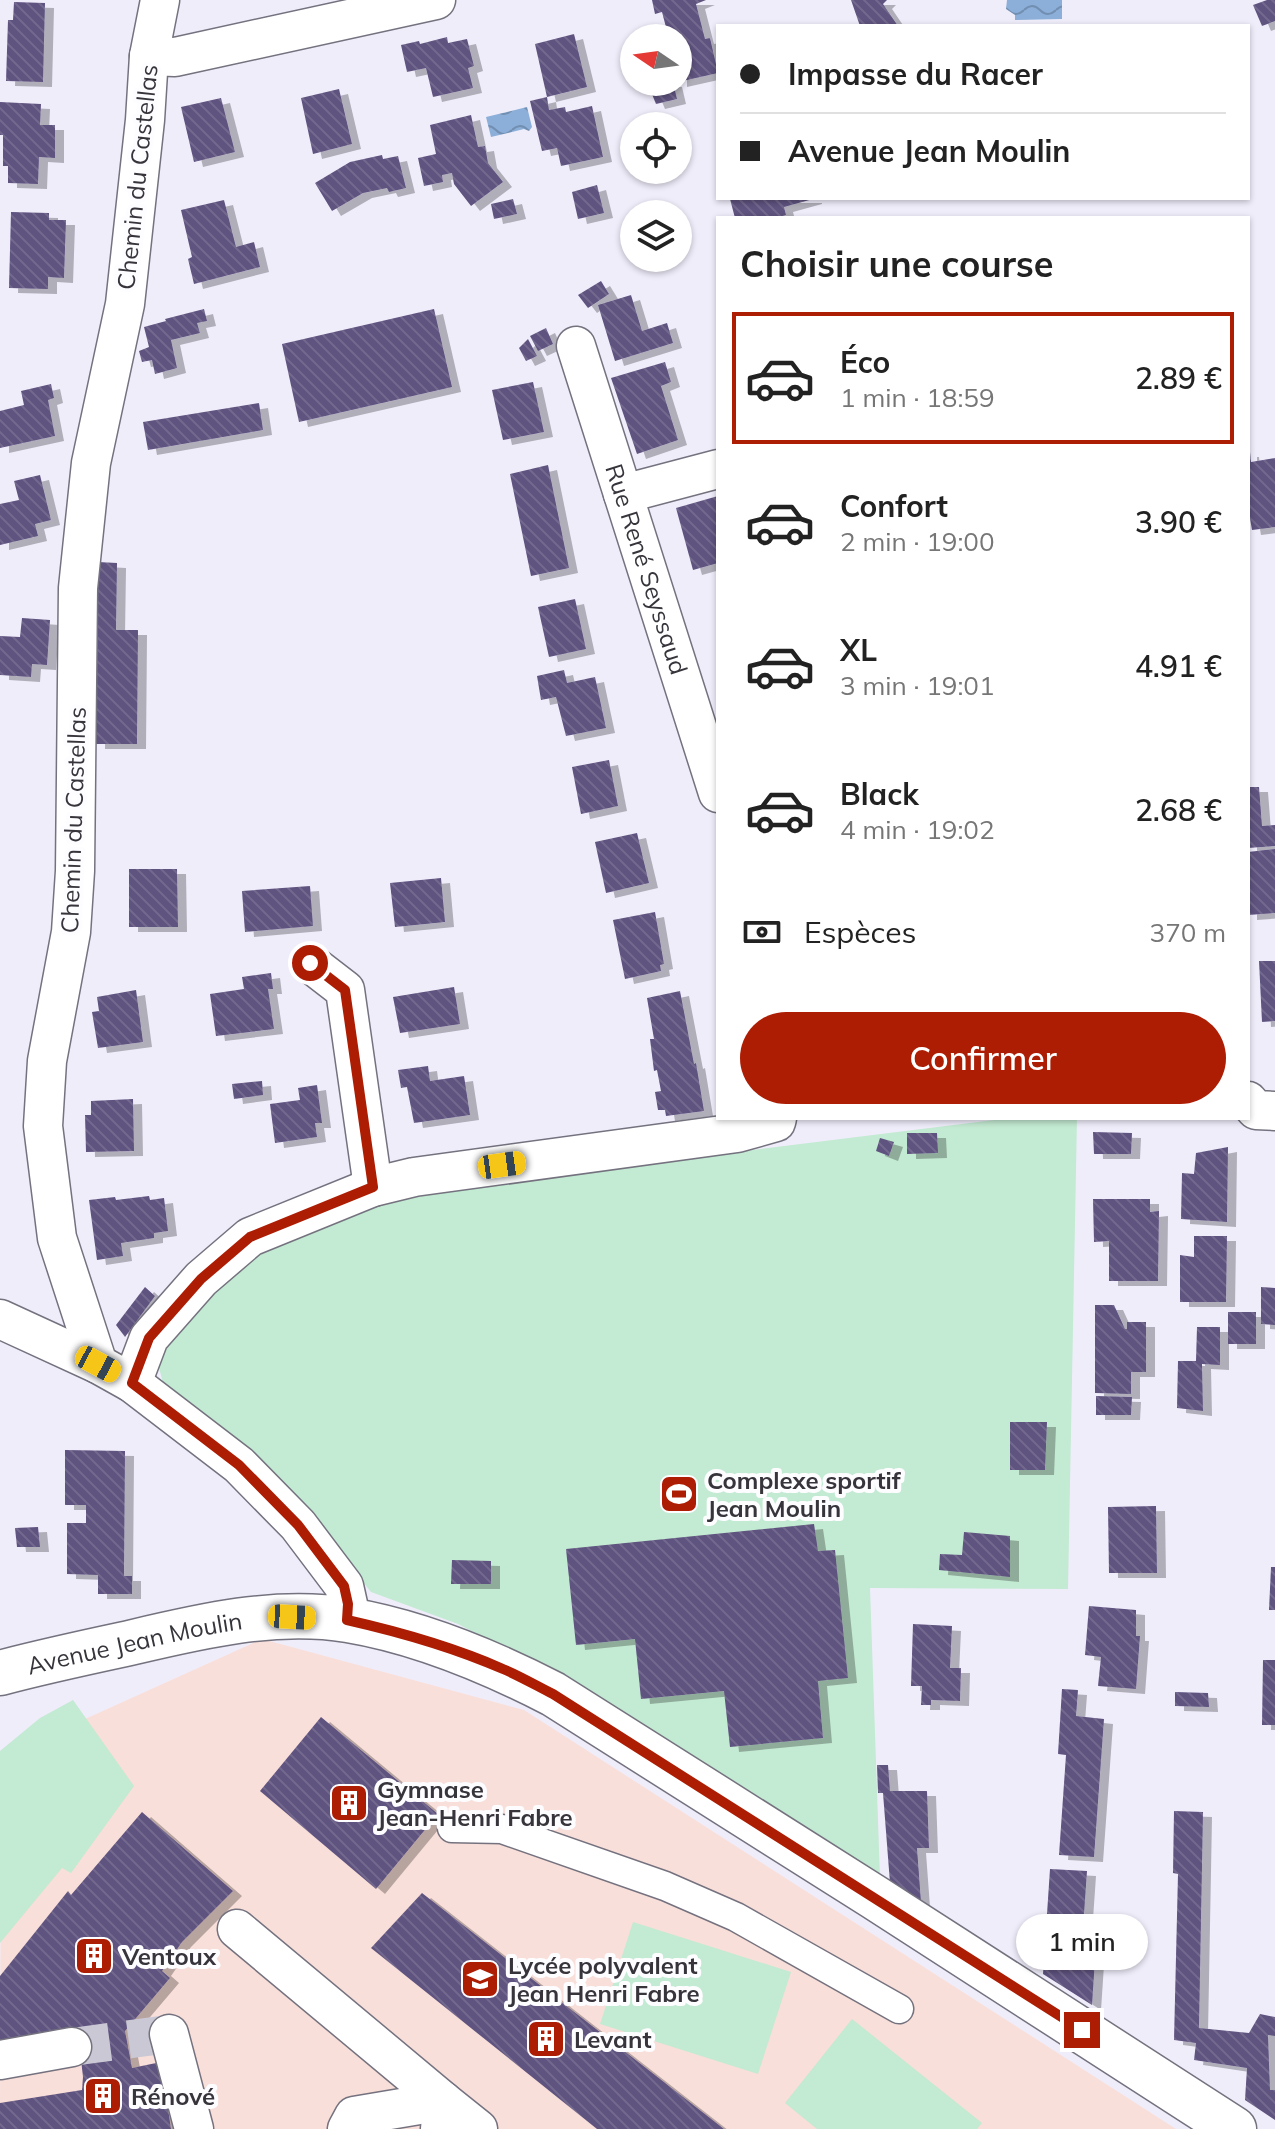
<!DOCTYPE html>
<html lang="fr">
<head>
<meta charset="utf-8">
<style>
  body { margin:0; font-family:Mulish,sans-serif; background:#f2f2f2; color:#222; height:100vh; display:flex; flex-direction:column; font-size:30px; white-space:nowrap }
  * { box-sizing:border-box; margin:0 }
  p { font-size:26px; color:#767676 }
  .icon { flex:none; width:44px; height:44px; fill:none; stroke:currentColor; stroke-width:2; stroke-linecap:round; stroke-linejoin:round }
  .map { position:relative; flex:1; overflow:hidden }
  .side { position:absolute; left:716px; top:216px; width:534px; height:904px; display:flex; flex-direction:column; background:#fff; border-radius:0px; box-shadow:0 2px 6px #0004 }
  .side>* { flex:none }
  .banner { position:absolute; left:716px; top:24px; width:534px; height:176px; border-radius:0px; box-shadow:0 2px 6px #0004; display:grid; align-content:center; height:176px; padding:0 24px; background:#fff }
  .needle { width:52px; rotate:283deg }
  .controls { position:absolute; left:620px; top:24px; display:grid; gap:16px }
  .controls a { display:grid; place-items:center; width:72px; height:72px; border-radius:50%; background:#fff; box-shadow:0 2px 6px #0004; font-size:40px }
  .end { position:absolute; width:36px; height:36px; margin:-18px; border:10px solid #ac1d04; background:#fff; box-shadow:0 0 0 4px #fff }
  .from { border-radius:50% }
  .bubble { position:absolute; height:56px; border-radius:28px; background:#fff; box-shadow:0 2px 6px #0004; font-size:26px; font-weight:600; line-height:56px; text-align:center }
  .car { position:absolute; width:24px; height:48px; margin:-24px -12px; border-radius:10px; box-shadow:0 0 6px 2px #0007; background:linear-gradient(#f5c518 24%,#345 0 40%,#f5c518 0 76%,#345 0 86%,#f5c518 0) }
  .banner b { display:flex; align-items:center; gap:28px; height:76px; font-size:30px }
  .banner b+b { border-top:2px solid #e0e0e0 }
  .banner i { width:20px; height:20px; background:#222 }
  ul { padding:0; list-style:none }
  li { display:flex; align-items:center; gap:24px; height:132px; margin:0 16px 12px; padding:0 8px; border:4px solid transparent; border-radius:0px }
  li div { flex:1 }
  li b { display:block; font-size:30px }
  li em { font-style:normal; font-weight:600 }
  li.active { border-color:#ac1d04 }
  li>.icon { width:72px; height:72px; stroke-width:1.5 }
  h2 { padding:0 24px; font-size:36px; line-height:96px }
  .pay { display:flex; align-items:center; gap:20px; height:88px; padding:0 24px; font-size:30px }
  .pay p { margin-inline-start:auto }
  .action { display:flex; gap:16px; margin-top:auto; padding:16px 24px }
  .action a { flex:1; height:92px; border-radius:48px; background:#ac1d04; color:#fff; font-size:32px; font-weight:600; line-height:92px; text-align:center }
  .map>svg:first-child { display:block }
  .education { fill:#f9dfd9 }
  .green { fill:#c3ead2 }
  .water { fill:url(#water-waves) }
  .building { fill:url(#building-back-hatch); filter:url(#shadow) }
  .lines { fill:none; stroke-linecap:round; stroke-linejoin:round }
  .minor-tunnel { stroke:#cbc8d5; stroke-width:38; stroke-dasharray:38 19; stroke-linecap:butt }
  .pedestrian-casing { stroke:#75727f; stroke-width:31 }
  .minor-casing { stroke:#75727f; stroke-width:41 }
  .secondary-casing { stroke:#75727f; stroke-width:47 }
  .pedestrian { stroke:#fff; stroke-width:28 }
  .minor { stroke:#fff; stroke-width:38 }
  .secondary { stroke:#fff; stroke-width:44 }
  .route { stroke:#ac1d04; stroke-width:10 }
  .labels { text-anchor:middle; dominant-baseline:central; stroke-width:8; stroke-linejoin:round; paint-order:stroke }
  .street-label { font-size:24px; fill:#37353b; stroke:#fdfcff }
  .poi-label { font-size:24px; font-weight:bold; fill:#37353b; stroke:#fdfcff; text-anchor:start }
</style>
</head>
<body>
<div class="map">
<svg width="1275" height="2129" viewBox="0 0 1275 2129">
  <defs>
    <pattern id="water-waves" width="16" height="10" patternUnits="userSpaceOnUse" patternTransform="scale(2)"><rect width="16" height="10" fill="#8bafd9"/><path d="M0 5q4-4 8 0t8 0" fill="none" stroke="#728fb1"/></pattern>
    <pattern id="building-back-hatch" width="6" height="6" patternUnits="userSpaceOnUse" patternTransform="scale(2)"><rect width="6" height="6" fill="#5f527f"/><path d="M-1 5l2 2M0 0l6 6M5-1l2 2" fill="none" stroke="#73688d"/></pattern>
    <filter id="shadow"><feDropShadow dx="9" dy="5" stdDeviation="0" flood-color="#0004"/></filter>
  </defs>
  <rect width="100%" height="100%" fill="#f0edfb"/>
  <polygon class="education" points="262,1639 524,1710 1176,2129 0,2129 1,1757"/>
  <g class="green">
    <polygon points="1010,1118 1077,1118 1068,1589 870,1588 880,1878 539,1666 458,1624 371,1592 314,1522 172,1395 163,1383 158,1364 163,1344 243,1262 353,1212 464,1186 494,1182"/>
    <polygon points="73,1700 134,1786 71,1873 62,1868 0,1943 0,1751 40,1718"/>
    <polygon points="633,1922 791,1972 758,2074 600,2024"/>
    <polygon points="852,2019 982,2123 977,2129 817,2129 785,2103"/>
  </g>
  <g class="water">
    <polygon points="1007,0 1062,0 1062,19 1015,20 1015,15 1006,9"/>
    <polygon points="527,107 532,127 529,131 524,129 491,137 486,117"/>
  </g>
  <g class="building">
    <polygon points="652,0 706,0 696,4 705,39 710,38 718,73 678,82 678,38 663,38 667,31 662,12 655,14"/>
    <polygon points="851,0 887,0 883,4 898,26 860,26"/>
    <polygon points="1267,0 1275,0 1275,21 1262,26 1253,5"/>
    <polygon points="14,2 45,3 43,82 6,81 8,20 13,20"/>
    <polygon points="574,34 587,87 547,97 535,44"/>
    <polygon points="447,37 448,43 467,39 474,66 468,68 473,88 433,97 426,68 407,72 401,45 419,41 420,44"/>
    <polygon points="647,82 673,82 677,99 656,104"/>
    <polygon points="339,89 352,144 313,154 301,98"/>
    <polygon points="547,97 549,110 565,107 566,112 592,106 603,157 561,166 557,148 542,151 530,101"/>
    <polygon points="221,98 235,152 194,162 181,107"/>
    <polygon points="0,102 41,104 40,125 55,125 55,158 39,157 38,184 8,183 8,166 3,166 3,135 0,135"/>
    <polygon points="471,115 478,147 485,146 488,163 503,182 471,206 454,184 452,173 442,175 443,182 424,186 418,158 436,154 430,125"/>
    <polygon points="382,155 383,159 398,156 406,188 389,192 387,188 363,193 332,211 315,183 350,162"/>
    <polygon points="597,185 604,213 578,219 572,192"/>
    <polygon points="736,198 813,198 813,199 784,207 786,215 775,218 735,218 730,199"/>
    <polygon points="513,199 517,214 494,219 491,204"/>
    <polygon points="224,200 236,247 254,242 260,267 194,284 188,259 192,257 181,210"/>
    <polygon points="11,212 49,213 49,220 66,220 64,278 48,277 48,289 9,288"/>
    <polygon points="601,281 609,294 588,308 578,295"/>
    <polygon points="631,295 642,331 667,323 673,343 615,361 598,305"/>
    <polygon points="204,309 207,321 197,323 200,333 171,340 177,368 155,374 152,360 142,362 139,351 149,347 144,327 166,321 165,319"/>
    <polygon points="434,309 452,387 299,422 282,344"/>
    <polygon points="546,328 553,344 538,351 530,336"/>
    <polygon points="528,339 537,356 526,361 519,348"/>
    <polygon points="665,362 671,382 661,386 678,440 637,454 611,378"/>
    <polygon points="533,382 544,432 503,440 492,390"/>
    <polygon points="51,384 54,398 48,400 55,436 0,448 0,411 24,405 21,391"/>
    <polygon points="259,403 263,430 148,450 143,422"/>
    <polygon points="1248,452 1250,452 1251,462 1275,458 1275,527 1252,530 1248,507"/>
    <polygon points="548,465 569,568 531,576 510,474"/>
    <polygon points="40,475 51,520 35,524 38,536 0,545 0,504 19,500 14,481"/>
    <polygon points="718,496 718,563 693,570 676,508"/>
    <polygon points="98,562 117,563 116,630 138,630 137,744 96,744"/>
    <polygon points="575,599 586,649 549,657 538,607"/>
    <polygon points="22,618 50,620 47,665 32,664 31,677 0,675 0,636 20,637"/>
    <polygon points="564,670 567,683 595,677 606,728 566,736 556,697 541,700 537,676"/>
    <polygon points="609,760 618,806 581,814 572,767"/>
    <polygon points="1248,787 1259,787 1262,826 1275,825 1275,846 1248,848"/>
    <polygon points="637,833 649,883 606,893 595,842"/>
    <polygon points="1275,849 1275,913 1248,915 1248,852"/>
    <polygon points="129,869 177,869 178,927 129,927"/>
    <polygon points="441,878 445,922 395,927 390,883"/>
    <polygon points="310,886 313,926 245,932 242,891"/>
    <polygon points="655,912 664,964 660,965 661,971 625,979 613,920"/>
    <polygon points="1259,961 1275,961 1275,1021 1262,1022"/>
    <polygon points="271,973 273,989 268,989 274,1029 216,1036 210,994 244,989 242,977"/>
    <polygon points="454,987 460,1024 400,1033 393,997"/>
    <polygon points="136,990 143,1042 98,1048 92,1012 99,1011 97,997"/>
    <polygon points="680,991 694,1064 696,1063 704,1111 666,1116 665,1110 658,1110 655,1092 661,1091 657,1070 654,1071 650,1039 654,1039 647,998"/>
    <polygon points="428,1066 430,1081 464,1076 470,1115 414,1123 407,1087 401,1088 398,1070"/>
    <polygon points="262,1081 263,1095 234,1099 232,1084"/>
    <polygon points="317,1085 322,1123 315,1123 317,1137 275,1143 270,1104 300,1100 298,1088"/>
    <polygon points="133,1099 134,1151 86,1152 85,1115 91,1115 91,1101"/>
    <polygon points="1093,1132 1132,1133 1131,1154 1094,1154"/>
    <polygon points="907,1133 937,1133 938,1153 907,1154"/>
    <polygon points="880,1138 894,1142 889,1156 876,1151"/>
    <polygon points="1228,1147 1227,1222 1181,1219 1182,1173 1194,1174 1196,1153"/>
    <polygon points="149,1196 150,1200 164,1198 168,1231 154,1233 154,1238 121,1243 123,1256 97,1260 89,1200 115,1197 116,1200"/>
    <polygon points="1093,1199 1150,1199 1150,1212 1159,1211 1158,1281 1109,1281 1109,1241 1094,1242"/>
    <polygon points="1194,1236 1227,1236 1226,1302 1180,1302 1180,1255 1194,1257"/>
    <polygon points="145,1287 155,1296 125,1337 116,1325"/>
    <polygon points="1261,1287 1275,1288 1275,1325 1261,1324"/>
    <polygon points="1095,1305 1114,1305 1125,1329 1127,1329 1127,1322 1146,1322 1146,1372 1131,1372 1131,1394 1095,1393"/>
    <rect x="1228" y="1312" width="28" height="32"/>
    <polygon points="1197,1327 1220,1327 1220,1365 1202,1364 1203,1411 1177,1408 1178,1361 1196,1361"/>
    <polygon points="1096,1396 1132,1397 1131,1415 1096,1415"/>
    <polygon points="1010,1422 1047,1422 1045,1470 1010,1470"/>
    <polygon points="65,1450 125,1451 124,1576 132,1576 132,1594 98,1594 98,1575 67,1574 67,1523 86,1523 86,1505 65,1505"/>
    <polygon points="1156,1506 1157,1573 1109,1573 1108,1507"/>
    <polygon points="814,1524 818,1551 835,1550 848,1678 818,1681 823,1738 730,1747 724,1691 641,1699 635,1639 576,1645 566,1549"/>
    <polygon points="38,1527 40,1547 17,1547 15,1528"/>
    <polygon points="964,1532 1010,1536 1010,1577 939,1570 940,1554 962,1555"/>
    <polygon points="452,1560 491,1561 491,1584 451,1584"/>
    <polygon points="1271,1567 1275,1567 1275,1610 1269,1610"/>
    <polygon points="1089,1606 1136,1610 1136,1636 1140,1636 1136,1689 1098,1686 1101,1657 1085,1655"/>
    <polygon points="913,1624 952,1626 950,1668 961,1668 960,1701 931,1700 931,1705 921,1705 922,1686 911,1686"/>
    <polygon points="1263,1660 1275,1660 1275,1725 1262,1725"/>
    <polygon points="1062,1689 1078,1690 1076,1716 1104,1719 1094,1857 1059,1855 1066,1755 1058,1754"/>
    <polygon points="1175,1692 1208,1693 1209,1707 1175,1706"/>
    <polygon points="321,1717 438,1814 376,1889 260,1791"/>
    <polygon points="877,1765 888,1765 890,1791 927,1791 929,1848 917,1848 921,1902 890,1883 883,1793 878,1793"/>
    <polygon points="1174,1811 1203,1812 1199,2028 1249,2033 1260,2014 1275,2017 1275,2036 1268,2035 1270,2090 1275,2090 1275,2120 1245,2100 1247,2068 1194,2060 1196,2043 1174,2040 1178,1874 1173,1873"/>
    <polygon points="142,1812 233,1891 182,1942 162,1971 170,1978 125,2031 132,2068 161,2062 171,2129 0,2129 0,2103 82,2090 83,2077 78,2033 0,2048 0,1976 68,1891 71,1895"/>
    <polygon points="1050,1869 1087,1871 1084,1914 1098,1915 1092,2005 1043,1974"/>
    <polygon points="422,1893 724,2129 597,2129 371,1948"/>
  </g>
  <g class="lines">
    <polyline class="minor-tunnel" points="72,2047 169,2034"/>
    <defs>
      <polyline id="pedestrian" points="452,1828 502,1829 665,1886 736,1917 899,2009"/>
      <g id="minor">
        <polyline points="160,0 149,56 145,120 125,304 91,463 78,588 75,871 71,932 47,1061 43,1126 57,1238 98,1364 132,1383 239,1465 298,1525 344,1586 348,1604 347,1620"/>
        <polyline points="149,56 175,57 436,0"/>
        <path id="s1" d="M576,346l142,447"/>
        <polyline points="623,494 718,469"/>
        <polyline points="310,963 345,990 373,1187"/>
        <polyline points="1248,1101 1256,1110 1275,1111"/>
        <polyline points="0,1319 98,1364"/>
        <polyline points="132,1383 149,1338 201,1279 250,1237 373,1187 414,1177 737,1133 776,1122 777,1118"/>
        <polyline points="237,1929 443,2101 440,2129"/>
        <polyline points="169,2034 194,2129"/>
        <polyline points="0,2060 72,2047"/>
        <polyline points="347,2129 354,2116 443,2101 478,2129"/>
      </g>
      <g id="secondary">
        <path id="s2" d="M0,1673c41,-11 83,-20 125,-29 72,-17 148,-36 223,-24 72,12 141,41 205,74l321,203 360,232"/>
      </g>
    </defs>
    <use href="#pedestrian" class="pedestrian-casing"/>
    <use href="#minor" class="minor-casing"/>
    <use href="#secondary" class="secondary-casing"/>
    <use href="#pedestrian" class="pedestrian"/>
    <use href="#minor" class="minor"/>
    <use href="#secondary" class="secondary"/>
  </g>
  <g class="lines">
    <path class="route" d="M310,963l35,27 28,197 -123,50 -49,42 -52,59 -17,45 107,82 59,60 46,61 4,18 -1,16c53,12 106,27 156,49 17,7 34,17 50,25l529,336"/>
  </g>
  <defs>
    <symbol id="stadium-square" viewBox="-11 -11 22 22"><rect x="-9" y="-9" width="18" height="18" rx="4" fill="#ac1d04" stroke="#fdfcff"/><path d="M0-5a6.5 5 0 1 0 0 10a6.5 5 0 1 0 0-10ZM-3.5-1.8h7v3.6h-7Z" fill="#fff"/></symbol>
    <symbol id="building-square" viewBox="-11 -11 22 22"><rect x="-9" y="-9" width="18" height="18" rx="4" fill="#ac1d04" stroke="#fdfcff"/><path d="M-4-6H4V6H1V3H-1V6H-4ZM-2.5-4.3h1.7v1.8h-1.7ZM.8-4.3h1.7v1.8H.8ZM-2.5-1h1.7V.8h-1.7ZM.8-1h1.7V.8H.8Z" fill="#fff"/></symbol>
    <symbol id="school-square" viewBox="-11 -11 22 22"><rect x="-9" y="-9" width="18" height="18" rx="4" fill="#ac1d04" stroke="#fdfcff"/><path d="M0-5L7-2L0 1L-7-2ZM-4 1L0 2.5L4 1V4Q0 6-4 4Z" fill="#fff"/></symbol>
  </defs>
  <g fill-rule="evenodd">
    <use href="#stadium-square" x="657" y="1472" width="44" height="44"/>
    <use href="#building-square" x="327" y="1781" width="44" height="44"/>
    <use href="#building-square" x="72" y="1934" width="44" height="44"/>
    <use href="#school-square" x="458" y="1957" width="44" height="44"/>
    <use href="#building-square" x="524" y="2017" width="44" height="44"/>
    <use href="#building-square" x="81" y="2074" width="44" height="44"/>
  </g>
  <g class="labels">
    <g class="street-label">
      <text transform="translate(137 177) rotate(-84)">Chemin du Castellas</text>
      <text stroke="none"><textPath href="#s1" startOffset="234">Rue René Seyssaud</textPath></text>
      <text transform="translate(73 820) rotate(-88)">Chemin du Castellas</text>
      <text stroke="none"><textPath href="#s2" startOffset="138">Avenue Jean Moulin</textPath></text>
    </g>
    <g class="poi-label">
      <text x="707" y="1480">Complexe sportif<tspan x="707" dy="28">Jean Moulin</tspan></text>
      <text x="377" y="1789">Gymnase<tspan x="377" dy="28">Jean-Henri Fabre</tspan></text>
      <text x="122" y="1956">Ventoux</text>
      <text x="508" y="1965">Lycée polyvalent<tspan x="508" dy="28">Jean Henri Fabre</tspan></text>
      <text x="574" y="2039">Levant</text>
      <text x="131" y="2096">Rénové</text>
    </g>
  </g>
</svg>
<div class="controls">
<a><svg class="needle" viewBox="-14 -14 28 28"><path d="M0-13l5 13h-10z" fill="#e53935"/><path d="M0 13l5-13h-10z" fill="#767676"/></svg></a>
<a><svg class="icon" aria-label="locate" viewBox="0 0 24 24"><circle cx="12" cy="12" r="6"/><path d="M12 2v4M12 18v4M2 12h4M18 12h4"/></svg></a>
<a><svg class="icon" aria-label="layers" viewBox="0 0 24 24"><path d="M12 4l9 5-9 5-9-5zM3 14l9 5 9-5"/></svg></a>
</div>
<i class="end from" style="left:310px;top:963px"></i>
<i class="end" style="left:1082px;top:2030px"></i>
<div class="bubble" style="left:1016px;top:1914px;width:132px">1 min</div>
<i class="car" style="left:502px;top:1165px;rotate:82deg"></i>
<i class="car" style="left:98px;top:1364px;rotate:118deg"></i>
<i class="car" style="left:292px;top:1617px;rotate:93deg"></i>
<div class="banner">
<b><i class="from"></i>Impasse du Racer</b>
<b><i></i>Avenue Jean Moulin</b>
</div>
<section class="side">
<h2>Choisir une course</h2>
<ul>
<li class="active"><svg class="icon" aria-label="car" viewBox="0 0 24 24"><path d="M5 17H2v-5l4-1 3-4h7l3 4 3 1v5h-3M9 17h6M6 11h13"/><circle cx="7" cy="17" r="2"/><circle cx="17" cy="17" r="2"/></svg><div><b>Éco</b><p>1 min · 18:59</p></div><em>2.89 €</em></li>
<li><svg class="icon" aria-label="car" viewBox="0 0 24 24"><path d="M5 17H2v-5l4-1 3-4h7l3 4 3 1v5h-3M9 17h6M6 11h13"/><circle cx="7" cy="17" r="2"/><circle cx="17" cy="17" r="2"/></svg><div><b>Confort</b><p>2 min · 19:00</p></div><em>3.90 €</em></li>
<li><svg class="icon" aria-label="car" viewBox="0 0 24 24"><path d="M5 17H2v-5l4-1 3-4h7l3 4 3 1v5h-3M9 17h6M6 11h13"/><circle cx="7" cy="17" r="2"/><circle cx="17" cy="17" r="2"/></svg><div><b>XL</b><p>3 min · 19:01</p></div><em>4.91 €</em></li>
<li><svg class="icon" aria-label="car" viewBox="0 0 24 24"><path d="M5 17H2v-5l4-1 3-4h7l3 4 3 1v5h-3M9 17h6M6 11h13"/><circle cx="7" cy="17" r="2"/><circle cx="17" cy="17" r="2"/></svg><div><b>Black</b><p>4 min · 19:02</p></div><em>2.68 €</em></li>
</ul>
<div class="pay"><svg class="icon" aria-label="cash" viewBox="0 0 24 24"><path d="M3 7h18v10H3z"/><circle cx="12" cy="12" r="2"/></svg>Espèces<p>370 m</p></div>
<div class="action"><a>Confirmer</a></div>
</section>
</div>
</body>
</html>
